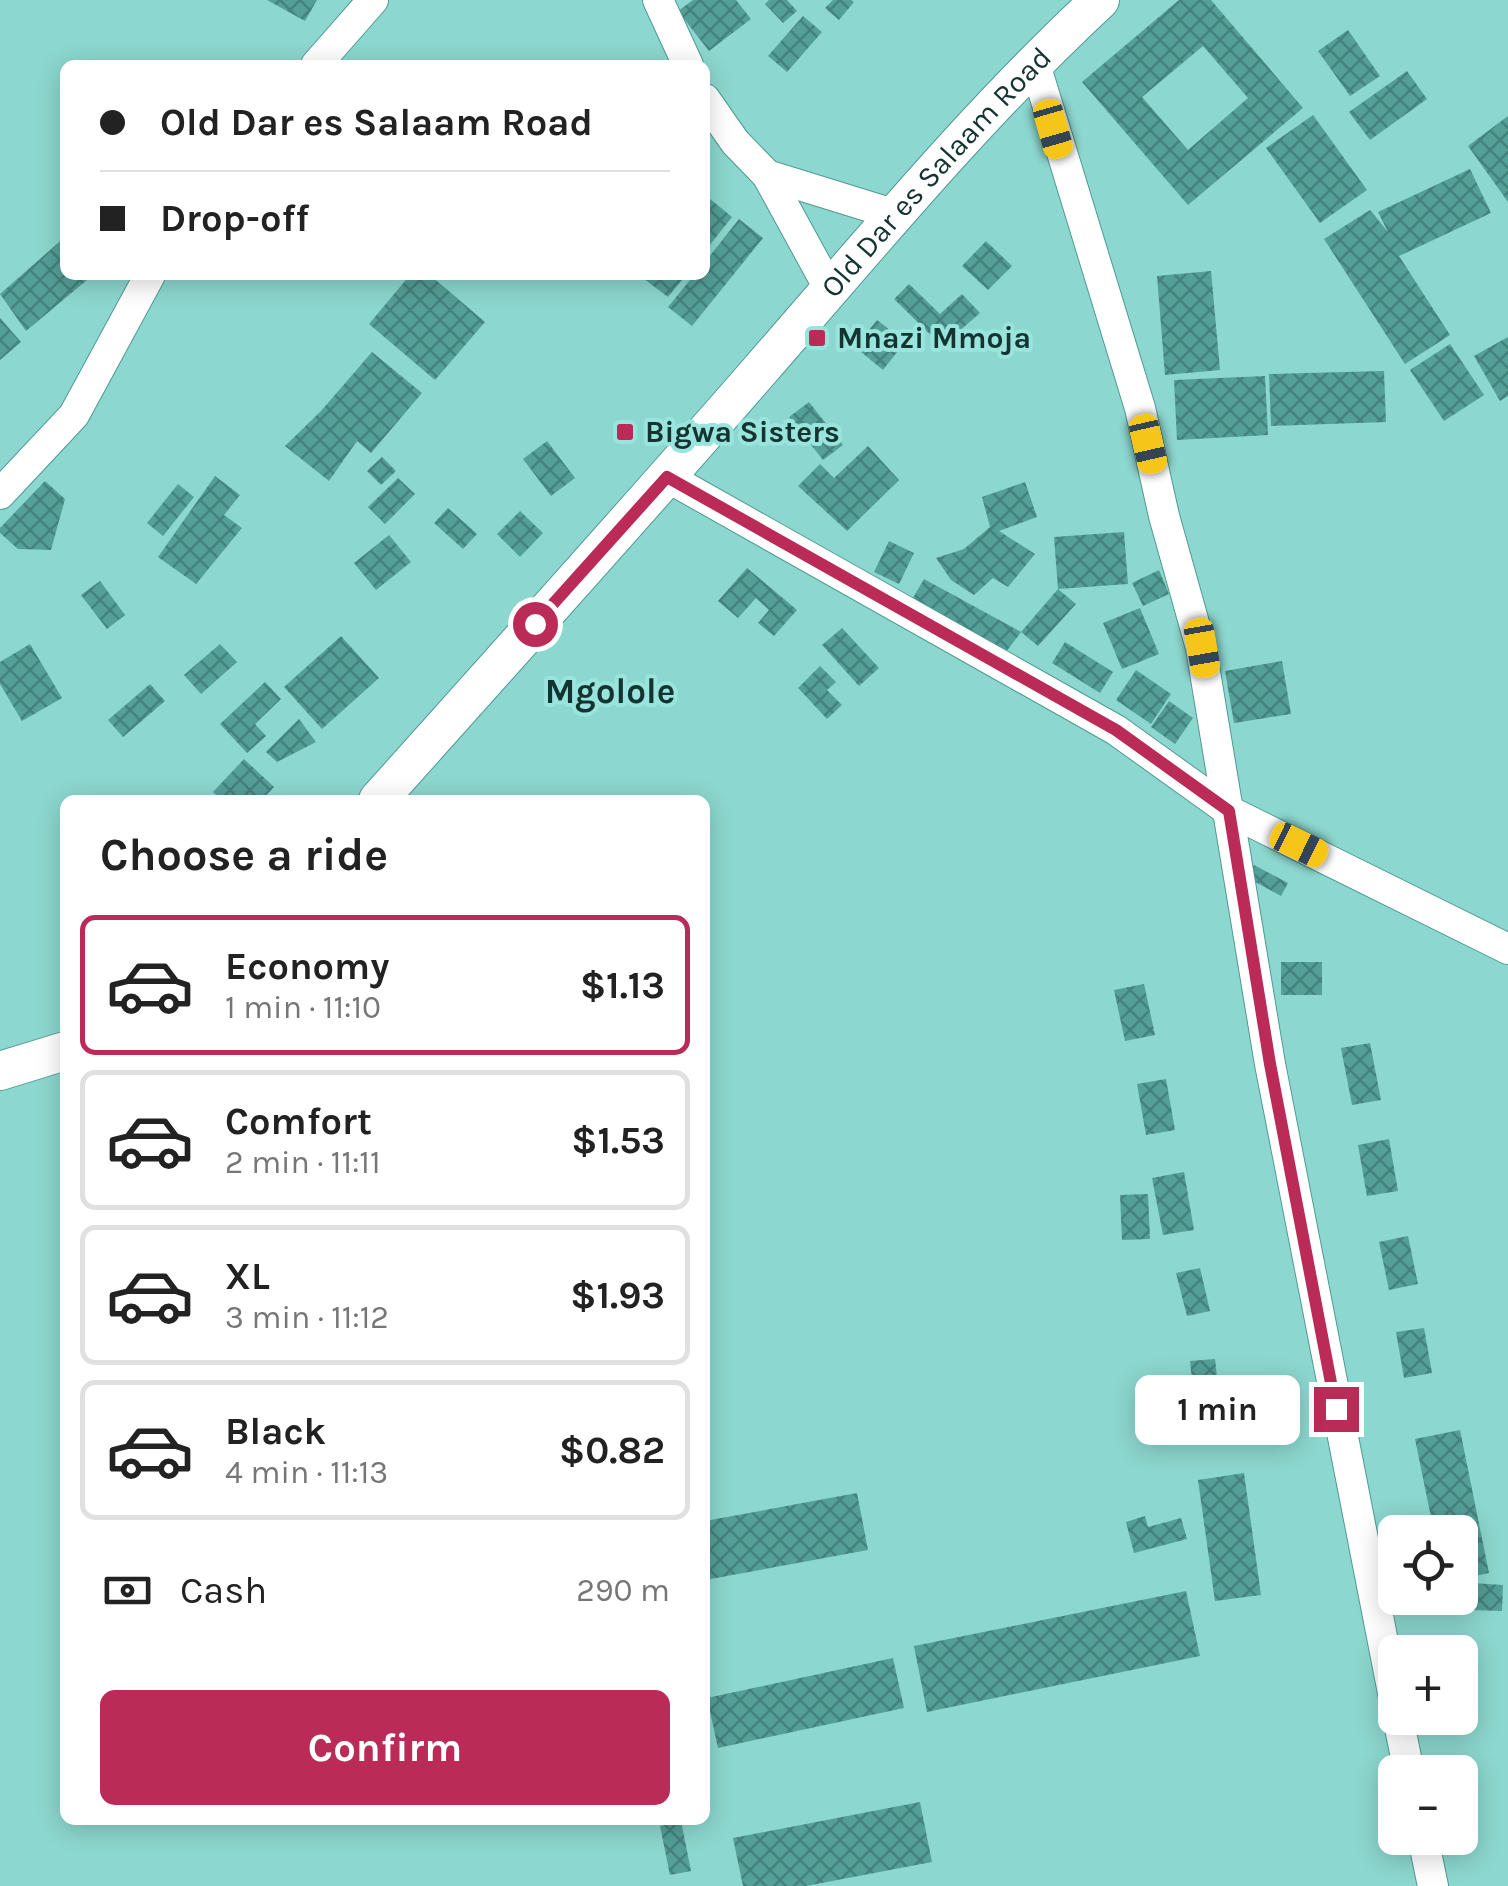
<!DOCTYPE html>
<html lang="en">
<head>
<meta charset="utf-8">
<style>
  body { margin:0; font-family:Karla,sans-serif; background:#f6f6f6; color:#222; height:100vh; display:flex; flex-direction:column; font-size:38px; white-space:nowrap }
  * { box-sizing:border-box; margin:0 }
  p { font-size:32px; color:#767676 }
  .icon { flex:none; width:55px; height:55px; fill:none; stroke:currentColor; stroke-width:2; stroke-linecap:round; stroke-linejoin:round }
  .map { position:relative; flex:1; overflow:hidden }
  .panel { position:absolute; left:60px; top:795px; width:650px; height:1030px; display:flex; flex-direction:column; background:#fff; border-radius:15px; box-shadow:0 5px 25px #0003 }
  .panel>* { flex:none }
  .top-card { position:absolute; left:60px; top:60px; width:650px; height:220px; border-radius:15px; box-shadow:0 5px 25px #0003; display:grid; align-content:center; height:220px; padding:0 40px; background:#fff }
  .controls { position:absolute; left:1378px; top:1515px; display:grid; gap:20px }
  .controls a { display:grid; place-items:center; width:100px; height:100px; border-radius:15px; background:#fff; box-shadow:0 5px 25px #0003; font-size:50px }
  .end { position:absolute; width:45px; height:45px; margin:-22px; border:12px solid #ba2b58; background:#fff; box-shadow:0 0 0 5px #fff }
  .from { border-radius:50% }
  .bubble { position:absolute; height:70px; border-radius:15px; background:#fff; box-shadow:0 5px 25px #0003; font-size:32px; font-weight:700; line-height:70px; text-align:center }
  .car { position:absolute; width:30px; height:60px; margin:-30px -15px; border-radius:12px; box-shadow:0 0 8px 2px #0007; background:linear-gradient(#f5c518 24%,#345 0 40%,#f5c518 0 76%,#345 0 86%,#f5c518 0) }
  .top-card b { display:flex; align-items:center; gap:35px; height:95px; font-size:38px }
  .top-card b+b { border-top:2px solid #e0e0e0 }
  .top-card i { width:25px; height:25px; background:#222 }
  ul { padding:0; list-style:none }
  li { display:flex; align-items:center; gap:30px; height:140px; margin:0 20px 15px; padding:0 20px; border:5px solid #e0e0e0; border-radius:15px }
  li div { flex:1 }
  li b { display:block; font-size:38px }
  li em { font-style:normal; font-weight:700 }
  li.on { border-color:#ba2b58 }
  li>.icon { width:90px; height:90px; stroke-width:1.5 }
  h2 { padding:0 40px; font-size:45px; line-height:120px }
  .pay { display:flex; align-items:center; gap:25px; height:110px; padding:0 40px; font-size:38px }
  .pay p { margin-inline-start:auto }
  .button { display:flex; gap:20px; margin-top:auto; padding:20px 40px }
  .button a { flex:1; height:115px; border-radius:15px; background:#ba2b58; color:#fff; font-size:40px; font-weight:700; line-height:115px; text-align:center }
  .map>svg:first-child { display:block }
  .building { fill:url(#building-cross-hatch); fill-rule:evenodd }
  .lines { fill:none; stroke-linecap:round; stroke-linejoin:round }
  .minor-casing { stroke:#4f9a93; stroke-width:32 }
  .tertiary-casing { stroke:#4f9a93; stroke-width:40 }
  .minor { stroke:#fff; stroke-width:30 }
  .tertiary { stroke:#fff; stroke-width:38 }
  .route { stroke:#ba2b58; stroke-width:12 }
  .poi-dot { fill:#ba2b58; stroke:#99e4dc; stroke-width:4 }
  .labels { text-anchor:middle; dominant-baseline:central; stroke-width:8; stroke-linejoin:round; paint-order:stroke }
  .street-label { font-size:30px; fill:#143431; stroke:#99e4dc }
  .poi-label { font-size:30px; font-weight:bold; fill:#143431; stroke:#99e4dc; text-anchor:start }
  .quarter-label { font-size:35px; font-weight:bold; fill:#143431; stroke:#99e4dc }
</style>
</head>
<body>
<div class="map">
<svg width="1508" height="1886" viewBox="0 0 1508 1886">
  <defs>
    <pattern id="building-cross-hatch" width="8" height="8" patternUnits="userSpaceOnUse" patternTransform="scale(2.5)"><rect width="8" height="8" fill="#549f98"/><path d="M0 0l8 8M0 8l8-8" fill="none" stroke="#44827d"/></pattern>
  </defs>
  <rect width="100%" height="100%" fill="#8cd7cf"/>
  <g class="building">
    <polygon points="267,0 317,0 305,21"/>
    <polygon points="693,0 736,0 751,19 709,51 678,11"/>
    <polygon points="769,0 787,0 797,11 783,23 765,4"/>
    <polygon points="833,0 851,0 854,2 839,20 825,8"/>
    <path d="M1179,0h32l92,108 -115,97 -106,-123zM1203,46l45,52 -60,52 -46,-53z"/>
    <polygon points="803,16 822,32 787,72 768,56"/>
    <polygon points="1348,30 1380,76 1350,96 1318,51"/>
    <polygon points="1407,71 1427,99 1370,140 1349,112"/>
    <polygon points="1313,115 1367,190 1320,223 1266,148"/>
    <polygon points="1508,116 1508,202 1468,146"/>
    <polygon points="1470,169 1491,213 1399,256 1450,335 1405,364 1324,239 1370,210 1388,232 1378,212"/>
    <polygon points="709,198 732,217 705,251 705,203"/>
    <polygon points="739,219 763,238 692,326 668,307 694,275 705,275 705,262"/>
    <polygon points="65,237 65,275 93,275 26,331 0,294"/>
    <polygon points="986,241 1012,266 988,290 962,266"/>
    <polygon points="1211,271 1220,370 1165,375 1157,276"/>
    <polygon points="410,275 430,275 485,322 435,380 369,324"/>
    <polygon points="647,275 686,275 668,297 644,279"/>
    <polygon points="909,284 940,314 962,294 980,313 942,346 894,299"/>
    <polygon points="0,318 21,342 0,360"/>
    <polygon points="877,320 905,342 883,370 855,347"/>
    <polygon points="1508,337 1508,396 1500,401 1474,356"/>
    <polygon points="1450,344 1484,395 1444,421 1410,370"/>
    <polygon points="372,352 422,393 371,453 357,441 329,481 285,446 321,411"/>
    <polygon points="1384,371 1386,422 1271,426 1269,374"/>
    <polygon points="1265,376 1268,435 1177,440 1174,380"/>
    <polygon points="809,402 843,445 823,460 789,417"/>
    <polygon points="547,441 575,478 551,496 523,459"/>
    <polygon points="868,446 899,480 847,531 798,486 820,464 834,478"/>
    <polygon points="382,457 396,471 381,485 367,471"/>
    <polygon points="215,476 240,495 224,515 242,528 196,584 158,557"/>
    <polygon points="398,478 415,494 385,524 368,507"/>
    <polygon points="45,481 65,499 51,550 18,549 0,533 0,528"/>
    <polygon points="1025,482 1037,517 999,531 1035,554 1008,587 993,578 974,595 951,580 936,558 964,549 990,527 982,497"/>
    <polygon points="178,484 194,497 163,536 147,523"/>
    <polygon points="448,508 477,534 463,549 434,523"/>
    <polygon points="520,511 543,533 520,557 497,534"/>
    <polygon points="1124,532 1128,584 1058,589 1076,604 1038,646 1021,632 1058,589 1054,537"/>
    <polygon points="389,535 411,562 376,590 354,563"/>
    <polygon points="889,541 914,553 899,584 874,572"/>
    <polygon points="747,568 797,610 774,636 758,623 769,610 756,598 738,618 718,601"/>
    <polygon points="1159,570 1169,594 1143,606 1132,583"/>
    <polygon points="924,579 1021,632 1003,656 910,603"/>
    <polygon points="100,581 125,615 107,629 81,595"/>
    <polygon points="1140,608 1159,654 1122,669 1103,623"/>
    <polygon points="842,628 879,668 859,686 822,645"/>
    <polygon points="341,636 379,678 322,729 284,687"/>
    <polygon points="1065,642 1113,672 1100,693 1052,663"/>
    <polygon points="30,644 62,698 22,721 0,684 0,662"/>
    <polygon points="220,644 237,662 201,694 184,675"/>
    <polygon points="1282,661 1291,714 1234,723 1225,671"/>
    <polygon points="820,666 836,682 827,690 842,705 827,719 798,688"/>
    <polygon points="1136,670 1171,694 1151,724 1116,700"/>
    <polygon points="265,682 281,699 255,724 266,736 247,753 220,724"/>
    <polygon points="150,684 165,701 123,737 108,720"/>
    <polygon points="1169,701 1193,718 1175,744 1151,727"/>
    <polygon points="299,719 316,742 277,762 266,752"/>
    <polygon points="244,759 274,787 262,800 222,800 213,792"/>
    <polygon points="1254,865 1288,883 1281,896 1246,877"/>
    <rect x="1281" y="962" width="41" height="33"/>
    <polygon points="1144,984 1155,1035 1125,1041 1114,990"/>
    <polygon points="1370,1043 1381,1100 1352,1105 1341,1048"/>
    <polygon points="1166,1079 1175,1130 1146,1135 1137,1084"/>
    <polygon points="1389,1139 1398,1191 1367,1196 1358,1145"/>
    <polygon points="1184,1172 1194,1230 1163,1235 1152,1178"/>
    <polygon points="1148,1194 1150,1239 1122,1240 1120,1195"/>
    <polygon points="1408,1236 1418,1284 1389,1290 1379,1242"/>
    <polygon points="1200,1268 1210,1311 1187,1316 1176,1273"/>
    <polygon points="1424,1328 1432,1373 1404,1378 1396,1332"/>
    <polygon points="1215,1359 1221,1413 1196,1416 1190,1361"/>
    <polygon points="1460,1430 1489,1573 1460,1579 1460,1532 1434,1532 1415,1439"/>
    <polygon points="1244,1473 1261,1595 1215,1601 1198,1480"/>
    <polygon points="857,1493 868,1550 705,1580 705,1521"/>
    <polygon points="1145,1516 1148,1527 1181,1518 1187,1539 1134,1553 1126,1522"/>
    <polygon points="1473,1583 1503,1585 1502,1611 1471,1610"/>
    <polygon points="1186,1591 1200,1656 927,1712 914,1646"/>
    <polygon points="893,1658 904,1708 718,1748 707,1698"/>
    <polygon points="920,1802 932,1862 806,1886 743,1886 733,1838"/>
    <polygon points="681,1821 691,1871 670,1875 660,1826"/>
  </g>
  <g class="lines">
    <defs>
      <g id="minor">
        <polyline points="658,0 688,65"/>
        <polyline points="1034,61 1140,408 1164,516 1201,648 1270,1064 1395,1703"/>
        <polyline points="316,65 373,0"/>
        <polyline points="705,99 735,142 767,175 893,214"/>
        <polyline points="767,175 830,290"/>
        <polyline points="667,477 1116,730 1229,811 1508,949"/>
        <polyline points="0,494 74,415 150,275"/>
        <polyline points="1398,1718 1409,1772"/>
        <polyline points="1423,1838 1433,1886"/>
      </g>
      <g id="tertiary">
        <path id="s1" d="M378,800c128,-143 257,-286 383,-431 110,-126 216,-255 339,-369"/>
        <polyline points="0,1071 65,1051"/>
      </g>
    </defs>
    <use href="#minor" class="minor-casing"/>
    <use href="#tertiary" class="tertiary-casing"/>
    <use href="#minor" class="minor"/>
    <use href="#tertiary" class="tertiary"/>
  </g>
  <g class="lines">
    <polyline class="route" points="535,624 667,477 1116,730 1229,811 1270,1064 1336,1409"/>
  </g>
  <g class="poi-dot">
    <rect x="807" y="328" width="20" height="20" rx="5"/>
    <rect x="615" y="422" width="20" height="20" rx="5"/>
  </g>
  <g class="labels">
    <g class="street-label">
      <text stroke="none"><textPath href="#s1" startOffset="840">Old Dar es Salaam Road</textPath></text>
    </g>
    <g class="poi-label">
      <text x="837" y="338">Mnazi Mmoja</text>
      <text x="645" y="432">Bigwa Sisters</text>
    </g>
    <g class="quarter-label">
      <text x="610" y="691">Mgolole</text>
    </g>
  </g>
</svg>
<div class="controls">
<a><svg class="icon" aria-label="locate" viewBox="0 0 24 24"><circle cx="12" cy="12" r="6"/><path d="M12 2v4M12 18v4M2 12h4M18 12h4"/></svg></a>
<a>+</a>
<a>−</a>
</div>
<i class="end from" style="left:535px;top:624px"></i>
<i class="end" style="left:1336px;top:1409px"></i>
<div class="bubble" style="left:1135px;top:1375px;width:165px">1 min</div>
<i class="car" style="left:1053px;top:129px;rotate:164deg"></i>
<i class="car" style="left:1148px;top:444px;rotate:167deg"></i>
<i class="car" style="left:1202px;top:648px;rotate:170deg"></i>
<i class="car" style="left:1299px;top:845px;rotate:116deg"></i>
<div class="top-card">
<b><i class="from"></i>Old Dar es Salaam Road</b>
<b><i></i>Drop-off</b>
</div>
<section class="panel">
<h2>Choose a ride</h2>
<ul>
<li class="on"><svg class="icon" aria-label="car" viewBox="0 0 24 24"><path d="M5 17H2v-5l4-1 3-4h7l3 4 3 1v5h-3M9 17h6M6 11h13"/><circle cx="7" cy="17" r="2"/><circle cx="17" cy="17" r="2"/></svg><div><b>Economy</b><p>1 min · 11:10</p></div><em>$1.13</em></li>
<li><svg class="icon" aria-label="car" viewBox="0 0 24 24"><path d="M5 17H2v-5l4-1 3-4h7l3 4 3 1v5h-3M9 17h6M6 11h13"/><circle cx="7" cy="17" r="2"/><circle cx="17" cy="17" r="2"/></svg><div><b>Comfort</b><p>2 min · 11:11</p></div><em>$1.53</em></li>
<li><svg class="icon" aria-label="car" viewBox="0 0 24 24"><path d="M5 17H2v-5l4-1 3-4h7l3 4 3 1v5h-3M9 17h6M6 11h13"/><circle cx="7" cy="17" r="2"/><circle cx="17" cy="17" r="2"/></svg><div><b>XL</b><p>3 min · 11:12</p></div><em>$1.93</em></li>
<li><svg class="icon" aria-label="car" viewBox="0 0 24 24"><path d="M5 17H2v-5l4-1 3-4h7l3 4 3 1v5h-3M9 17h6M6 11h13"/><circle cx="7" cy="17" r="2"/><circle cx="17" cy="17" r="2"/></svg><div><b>Black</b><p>4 min · 11:13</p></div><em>$0.82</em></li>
</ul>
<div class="pay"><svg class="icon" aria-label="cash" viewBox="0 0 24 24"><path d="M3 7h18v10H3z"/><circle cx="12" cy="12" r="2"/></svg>Cash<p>290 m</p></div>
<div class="button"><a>Confirm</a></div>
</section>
</div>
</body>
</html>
